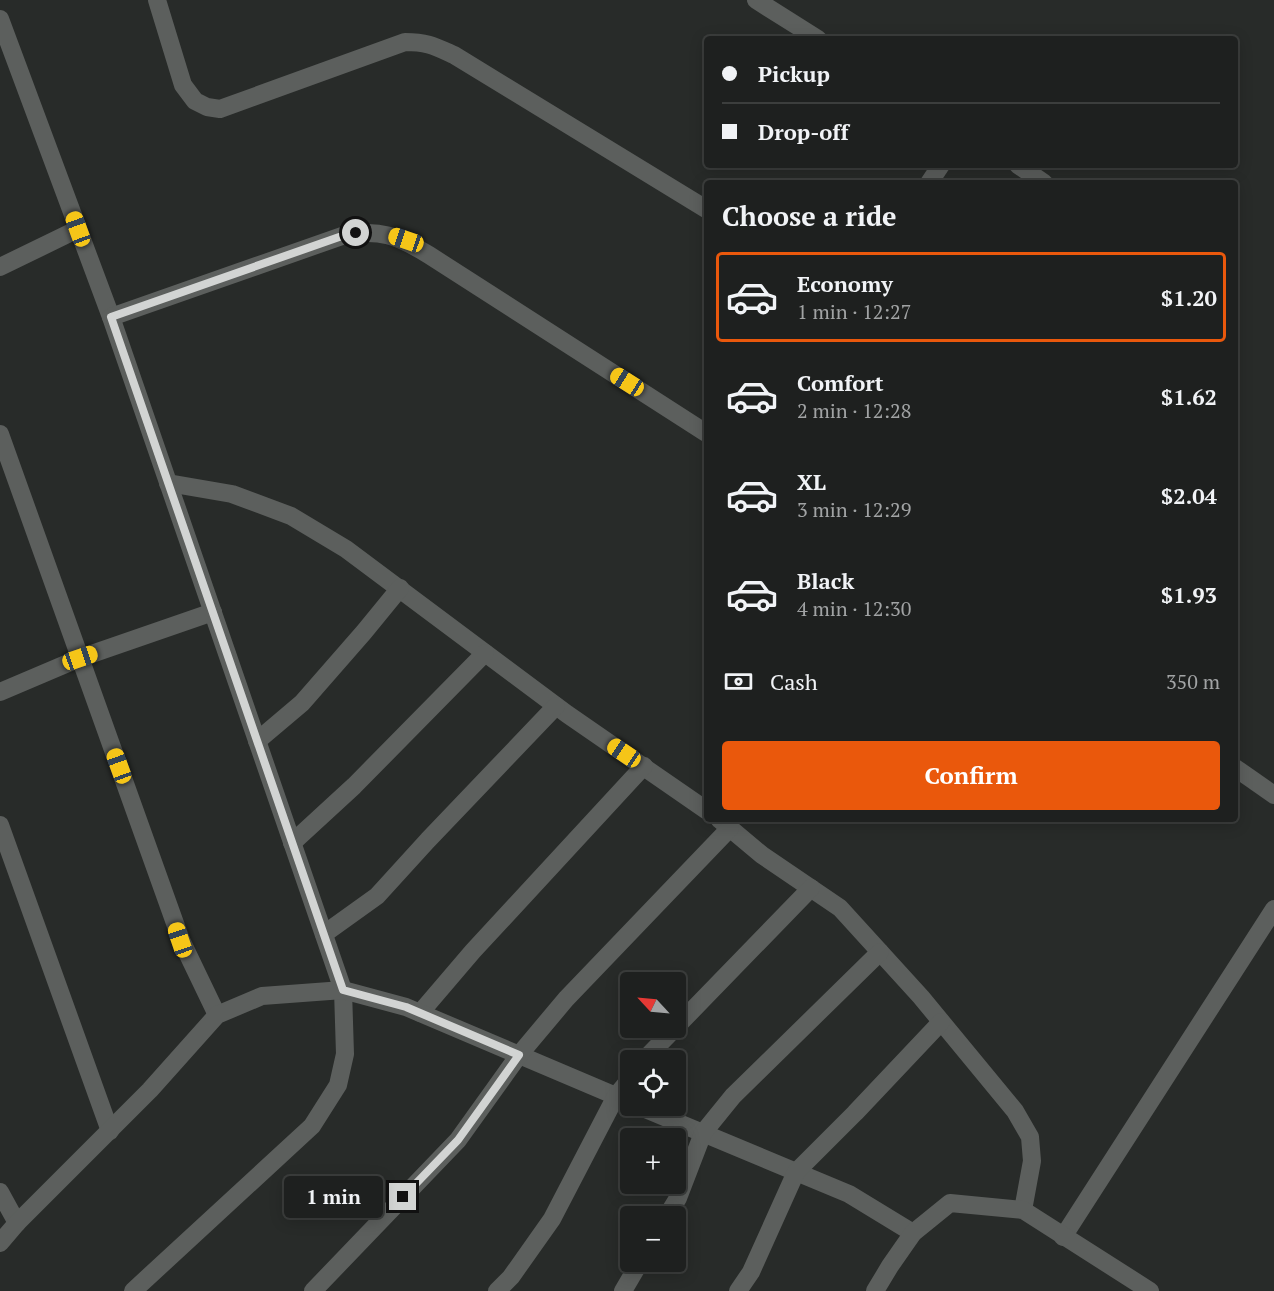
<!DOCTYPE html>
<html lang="en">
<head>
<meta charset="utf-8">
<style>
  body { margin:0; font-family:"PT Serif",serif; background:#2b2d2c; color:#f1f3f6; height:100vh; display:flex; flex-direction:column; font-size:22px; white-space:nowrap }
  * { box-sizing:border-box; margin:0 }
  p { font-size:20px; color:#a1a3a4 }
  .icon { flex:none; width:33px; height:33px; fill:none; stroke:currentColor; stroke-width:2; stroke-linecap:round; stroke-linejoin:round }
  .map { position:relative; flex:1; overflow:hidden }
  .side { position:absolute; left:704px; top:180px; width:534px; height:642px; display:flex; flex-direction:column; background:#1e201f; border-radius:6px; box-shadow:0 3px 15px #0003,0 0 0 2px #3c3e3d }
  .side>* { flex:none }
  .top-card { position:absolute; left:704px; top:36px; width:534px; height:132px; border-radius:6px; box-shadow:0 3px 15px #0003,0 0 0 2px #3c3e3d; display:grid; align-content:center; height:132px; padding:0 18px; background:#1e201f }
  .needle { width:39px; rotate:296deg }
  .controls { position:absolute; left:620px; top:972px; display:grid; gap:12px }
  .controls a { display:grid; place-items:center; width:66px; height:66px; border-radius:6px; background:#1e201f; box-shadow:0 3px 15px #0003,0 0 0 2px #3c3e3d; font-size:30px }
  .end { position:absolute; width:27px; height:27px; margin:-14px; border:8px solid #d2d4d3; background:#111; box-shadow:0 0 0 3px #111 }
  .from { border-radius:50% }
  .bubble { position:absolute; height:42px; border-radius:6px; background:#1e201f; box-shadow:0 3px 15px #0003,0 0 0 2px #3c3e3d; font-size:20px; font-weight:700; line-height:42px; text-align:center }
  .car { position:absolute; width:18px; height:36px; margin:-18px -9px; border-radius:8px; box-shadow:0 0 4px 2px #0007; background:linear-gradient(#f5c518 24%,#345 0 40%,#f5c518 0 76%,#345 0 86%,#f5c518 0) }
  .top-card b { display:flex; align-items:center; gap:21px; height:57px; font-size:22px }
  .top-card b+b { border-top:2px solid #3c3e3d }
  .top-card i { width:15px; height:15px; background:#f1f3f6 }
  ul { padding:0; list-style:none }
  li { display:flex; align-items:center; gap:18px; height:90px; margin:0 12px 9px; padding:0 6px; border:3px solid transparent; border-radius:6px }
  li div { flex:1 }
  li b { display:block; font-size:22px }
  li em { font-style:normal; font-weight:700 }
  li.current { border-color:#ea580c }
  li>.icon { width:54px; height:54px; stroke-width:1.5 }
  h2 { padding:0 18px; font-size:27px; line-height:72px }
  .pay { display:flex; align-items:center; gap:15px; height:66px; padding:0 18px; font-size:22px }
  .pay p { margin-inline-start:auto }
  .primary-button { display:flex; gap:12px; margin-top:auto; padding:12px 18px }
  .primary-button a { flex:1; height:69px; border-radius:6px; background:#ea580c; color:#fff; font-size:24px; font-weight:700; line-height:69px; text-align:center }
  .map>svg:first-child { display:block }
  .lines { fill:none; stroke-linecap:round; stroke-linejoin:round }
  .minor { stroke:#5c5f5d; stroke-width:18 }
  .route { stroke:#d2d4d3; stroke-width:8 }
</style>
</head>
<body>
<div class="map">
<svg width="1274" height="1291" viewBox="0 0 1274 1291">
  <rect width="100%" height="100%" fill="#282b29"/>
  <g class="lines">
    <g class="minor">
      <path d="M157,0l26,85 12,16 12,6 13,2 185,-67c22,0 29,4 49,13l252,154"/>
      <polyline points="756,0 818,39"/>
      <polyline points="0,19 111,317 343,990 345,1054 338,1085 312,1126 133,1291"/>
      <polyline points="1018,165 1044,183"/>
      <polyline points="929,183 941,165"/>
      <polyline points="0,267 78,229"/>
      <path d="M111,317l231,-81c37,-8 56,0 87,19l277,178"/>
      <polyline points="0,434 181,940 217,1015"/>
      <polyline points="168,483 232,494 291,516 346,549 567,714 706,810"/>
      <polyline points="0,692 80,658 213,612"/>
      <polyline points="257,741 302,703 364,632 400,588"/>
      <polyline points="1234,767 1274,795"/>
      <polyline points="719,819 762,855 840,908 921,997 1015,1111 1030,1137 1032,1161 1023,1210"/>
      <polyline points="0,825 110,1131"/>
      <polyline points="292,843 354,786 485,653"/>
      <polyline points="324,934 377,896 428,840 556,706"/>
      <polyline points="420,1013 473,951 644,766"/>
      <polyline points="644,1060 811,888"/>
      <polyline points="638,1106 849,1194 913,1233"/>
      <polyline points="0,1192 17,1223"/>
      <polyline points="667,1216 678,1198 703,1133 733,1096 880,952"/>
      <polyline points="1063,1237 1274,909"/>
      <polyline points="0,1243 17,1223 150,1090 217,1015 262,996 343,990 406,1007 630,1102"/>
      <polyline points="313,1291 458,1140 519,1055 566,999 730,828"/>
      <polyline points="497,1291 511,1277 552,1219 616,1096 630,1079"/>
      <polyline points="623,1291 640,1262"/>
      <polyline points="738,1291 751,1272 796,1172 855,1113 941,1022"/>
      <polyline points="875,1291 890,1266 913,1233 950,1203 1023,1210 1150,1291"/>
    </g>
  </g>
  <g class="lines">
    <polyline class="route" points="356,233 342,236 111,317 343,990 406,1007 519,1055 458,1140 403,1197"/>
  </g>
</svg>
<div class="controls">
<a><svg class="needle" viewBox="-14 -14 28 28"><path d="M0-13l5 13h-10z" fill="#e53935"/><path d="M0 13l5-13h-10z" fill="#a1a3a4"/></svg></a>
<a><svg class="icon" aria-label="locate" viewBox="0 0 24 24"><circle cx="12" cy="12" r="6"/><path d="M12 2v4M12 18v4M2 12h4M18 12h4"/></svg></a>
<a>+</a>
<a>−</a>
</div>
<i class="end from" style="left:356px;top:233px"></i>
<i class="end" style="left:403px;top:1197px"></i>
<div class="bubble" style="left:284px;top:1176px;width:99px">1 min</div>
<i class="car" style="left:78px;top:229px;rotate:340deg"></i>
<i class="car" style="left:406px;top:240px;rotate:289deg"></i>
<i class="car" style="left:627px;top:382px;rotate:302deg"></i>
<i class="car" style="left:80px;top:658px;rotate:71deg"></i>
<i class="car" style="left:624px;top:753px;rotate:304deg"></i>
<i class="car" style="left:119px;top:766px;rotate:340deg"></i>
<i class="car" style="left:180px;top:940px;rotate:341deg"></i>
<div class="top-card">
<b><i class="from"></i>Pickup</b>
<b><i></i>Drop-off</b>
</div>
<section class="side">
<h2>Choose a ride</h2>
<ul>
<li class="current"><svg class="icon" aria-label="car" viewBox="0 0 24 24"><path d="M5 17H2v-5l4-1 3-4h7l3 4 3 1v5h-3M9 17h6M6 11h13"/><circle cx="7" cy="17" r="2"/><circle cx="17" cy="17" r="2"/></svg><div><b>Economy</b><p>1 min · 12:27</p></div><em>$1.20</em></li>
<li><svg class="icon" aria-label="car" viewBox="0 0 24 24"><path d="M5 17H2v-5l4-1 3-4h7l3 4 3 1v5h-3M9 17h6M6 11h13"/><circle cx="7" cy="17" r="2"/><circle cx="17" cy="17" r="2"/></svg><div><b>Comfort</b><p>2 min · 12:28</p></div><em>$1.62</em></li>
<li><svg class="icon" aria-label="car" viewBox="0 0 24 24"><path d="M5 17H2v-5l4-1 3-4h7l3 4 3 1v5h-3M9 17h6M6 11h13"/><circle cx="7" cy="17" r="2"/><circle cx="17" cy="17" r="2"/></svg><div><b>XL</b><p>3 min · 12:29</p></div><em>$2.04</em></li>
<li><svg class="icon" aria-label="car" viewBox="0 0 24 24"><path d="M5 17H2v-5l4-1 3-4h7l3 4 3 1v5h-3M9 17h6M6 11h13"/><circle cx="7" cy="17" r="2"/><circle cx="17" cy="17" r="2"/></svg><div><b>Black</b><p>4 min · 12:30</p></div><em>$1.93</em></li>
</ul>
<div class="pay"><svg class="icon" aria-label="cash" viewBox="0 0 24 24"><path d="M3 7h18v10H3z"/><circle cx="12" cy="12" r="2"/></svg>Cash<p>350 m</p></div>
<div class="primary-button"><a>Confirm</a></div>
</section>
</div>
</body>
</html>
